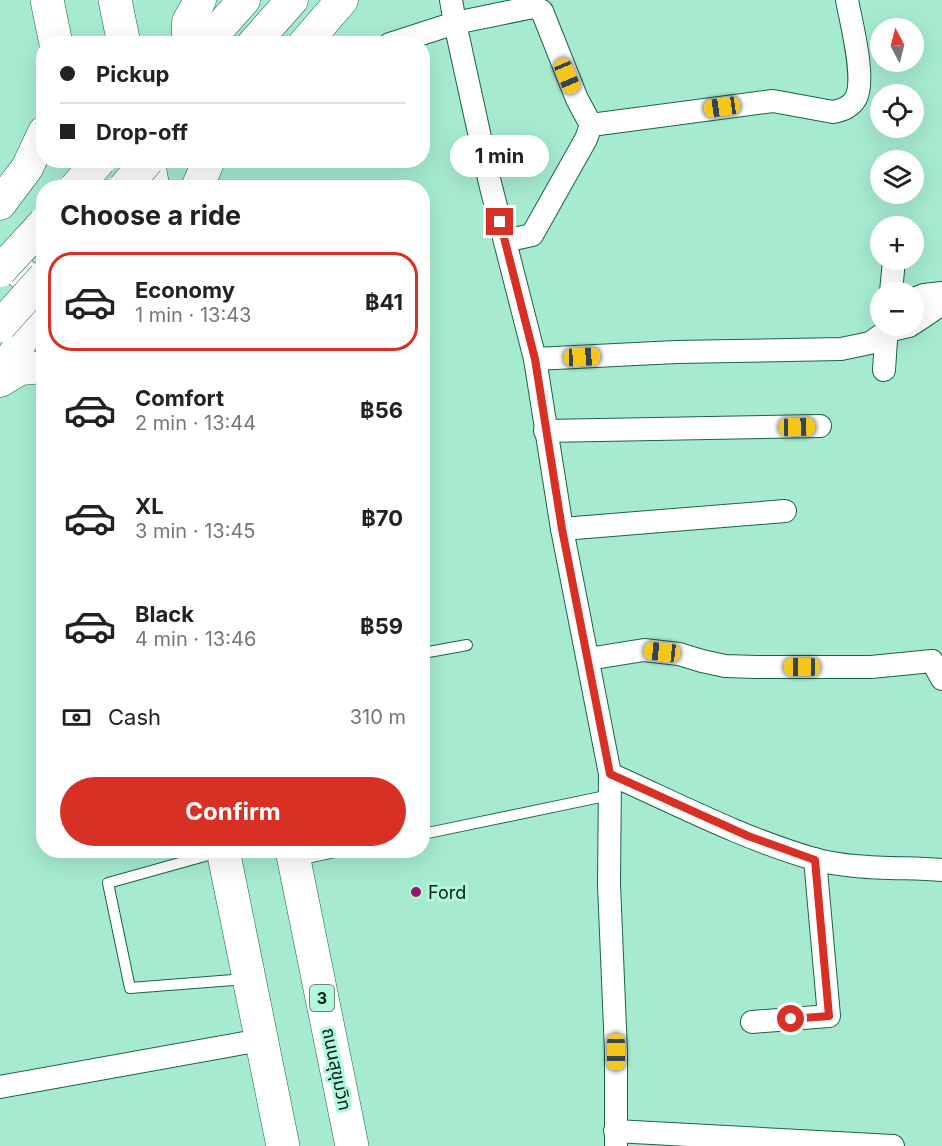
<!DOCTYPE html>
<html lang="en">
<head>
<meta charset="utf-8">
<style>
  body { margin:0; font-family:Inter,"Noto Sans Thai",sans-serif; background:#f2f2f2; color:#222; height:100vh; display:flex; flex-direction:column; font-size:22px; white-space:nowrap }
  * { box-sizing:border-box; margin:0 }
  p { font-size:20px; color:#767676 }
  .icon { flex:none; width:33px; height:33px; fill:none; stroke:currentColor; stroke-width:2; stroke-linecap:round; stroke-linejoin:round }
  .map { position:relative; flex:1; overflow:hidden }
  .side { position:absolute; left:36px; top:180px; width:394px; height:678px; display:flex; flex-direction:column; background:#fff; border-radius:24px; box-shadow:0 6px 24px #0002 }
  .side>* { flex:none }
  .guide { position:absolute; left:36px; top:36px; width:394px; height:132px; border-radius:24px; box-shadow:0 6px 24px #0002; display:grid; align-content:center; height:132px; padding:0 24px; background:#fff }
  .needle { width:39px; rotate:353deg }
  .fabs { position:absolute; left:870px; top:18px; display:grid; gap:12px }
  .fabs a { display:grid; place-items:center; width:54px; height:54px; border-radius:50%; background:#fff; box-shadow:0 6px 24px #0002; font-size:30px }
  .end { position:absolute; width:27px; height:27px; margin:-14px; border:8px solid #d93025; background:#fff; box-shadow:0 0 0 3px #fff }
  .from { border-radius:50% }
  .bubble { position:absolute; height:42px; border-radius:21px; background:#fff; box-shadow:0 6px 24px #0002; font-size:20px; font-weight:700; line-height:42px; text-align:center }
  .car { position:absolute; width:18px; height:36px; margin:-18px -9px; border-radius:8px; box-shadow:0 0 4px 2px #0007; background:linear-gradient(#f5c518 24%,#345 0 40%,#f5c518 0 76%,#345 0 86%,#f5c518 0) }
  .guide b { display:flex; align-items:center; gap:21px; height:57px; font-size:22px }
  .guide b+b { border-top:2px solid #e0e0e0 }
  .guide i { width:15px; height:15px; background:#222 }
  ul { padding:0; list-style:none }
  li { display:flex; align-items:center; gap:18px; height:99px; margin:0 12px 9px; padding:0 12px; border:3px solid transparent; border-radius:24px }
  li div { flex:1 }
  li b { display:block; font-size:22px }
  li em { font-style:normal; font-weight:700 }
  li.active { border-color:#d93025 }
  li>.icon { width:54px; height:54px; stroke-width:1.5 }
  h2 { padding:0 24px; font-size:27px; line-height:72px }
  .pay { display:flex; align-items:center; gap:15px; height:66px; padding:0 24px; font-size:22px }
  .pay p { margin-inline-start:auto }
  .cta { display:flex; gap:12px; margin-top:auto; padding:12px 24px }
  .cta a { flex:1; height:69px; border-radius:36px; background:#d93025; color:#fff; font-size:24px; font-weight:700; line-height:69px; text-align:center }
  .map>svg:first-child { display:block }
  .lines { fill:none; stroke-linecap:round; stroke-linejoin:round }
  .lane-casing { stroke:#1b624b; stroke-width:12 }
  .street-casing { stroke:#1b624b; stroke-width:24 }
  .secondary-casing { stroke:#1b624b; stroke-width:33 }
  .highway-casing { stroke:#1b624b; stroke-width:34 }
  .lane { stroke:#fff; stroke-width:10 }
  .street { stroke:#fff; stroke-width:22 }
  .secondary { stroke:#fff; stroke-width:32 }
  .highway { stroke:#fff; stroke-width:33 }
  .secondary-bridge-casing { stroke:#1b624b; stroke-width:33; stroke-linecap:butt }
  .secondary-bridge { stroke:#fff; stroke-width:32 }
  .route { stroke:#d93025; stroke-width:8 }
  .poi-dot { fill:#981369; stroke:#b3f8dd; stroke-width:2 }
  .labels { text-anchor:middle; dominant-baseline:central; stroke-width:6; stroke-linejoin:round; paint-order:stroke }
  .shield { fill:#b3f8dd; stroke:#386052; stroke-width:1.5 }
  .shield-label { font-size:16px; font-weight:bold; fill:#031f16 }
  .poi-label { font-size:18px; fill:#031f16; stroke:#b3f8dd; text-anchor:start }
  .street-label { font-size:18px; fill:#031f16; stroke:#b3f8dd }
</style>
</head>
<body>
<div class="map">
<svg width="942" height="1146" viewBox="0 0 942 1146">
  <rect width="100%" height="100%" fill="#a6ebd0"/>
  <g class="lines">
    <defs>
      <g id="lane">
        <polyline points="423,653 467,645"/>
        <polyline points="423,834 610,795"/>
        <polyline points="219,852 108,883 130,988 246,979"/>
        <polyline points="298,860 344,850"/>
      </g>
      <g id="street">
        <polyline points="451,0 455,23 490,183 535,359 562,529 610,774 609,885 616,1052 616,1146"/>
        <path d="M390,44l65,-21 78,-16 9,4 35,88 14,26 182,-24 60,11c10,-2 18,-5 23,-14 10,-20 -5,-76 -9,-98"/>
        <polyline points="505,241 532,235 586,139 591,125"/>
        <polyline points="891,292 894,260"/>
        <polyline points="914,299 924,295 942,293"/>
        <polyline points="914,323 942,304"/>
        <polyline points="535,359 676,352 841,349 870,343 887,331 909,326"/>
        <polyline points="884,370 887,326"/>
        <polyline points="545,431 820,426"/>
        <polyline points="562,529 785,511"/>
        <polyline points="588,659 644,650 679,654 702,661 725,666 756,667 871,667 932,661 942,679"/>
        <path d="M610,774c67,30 134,65 204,85 39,11 88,8 128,11"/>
        <polyline points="752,1022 829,1016 815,859"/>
        <polyline points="0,1087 261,1040"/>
        <polyline points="615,1131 893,1146"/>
      </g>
      <g id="secondary">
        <polyline points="188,44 188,22 200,0"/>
        <polyline points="205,44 244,0"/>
        <polyline points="253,44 292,0"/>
        <polyline points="304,44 342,0"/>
        <polyline points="197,188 209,160"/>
        <polyline points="0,204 27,168 44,132"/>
        <path d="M0,263c65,19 23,77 0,113"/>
        <polyline points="0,381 20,369 44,367"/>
      </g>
      <g id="highway">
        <polyline points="47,0 56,44"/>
        <polyline points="115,0 124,44"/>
        <polyline points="148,160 153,188"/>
        <polyline points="223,850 283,1146"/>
        <polyline points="292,850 352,1146"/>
      </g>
    </defs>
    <use href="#lane" class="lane-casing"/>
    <use href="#street" class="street-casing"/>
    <use href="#secondary" class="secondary-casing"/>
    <use href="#highway" class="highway-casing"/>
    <use href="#lane" class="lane"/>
    <use href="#street" class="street"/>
    <use href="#secondary" class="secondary"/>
    <use href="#highway" class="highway"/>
    <defs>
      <g id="secondary-bridge">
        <polyline points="75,188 100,160"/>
        <polyline points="124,188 148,160"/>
        <polyline points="0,271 44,223"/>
        <polyline points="0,326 44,277"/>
      </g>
    </defs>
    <use href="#secondary-bridge" class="secondary-bridge-casing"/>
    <use href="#secondary-bridge" class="secondary-bridge"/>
  </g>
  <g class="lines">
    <polyline class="route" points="500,222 535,359 562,529 610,774 748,836 815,860 829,1016 791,1019"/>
  </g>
  <circle class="poi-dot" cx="416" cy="892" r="6"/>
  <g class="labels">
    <rect class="shield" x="310" y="985" width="24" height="26" rx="4.5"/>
    <g class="shield-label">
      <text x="322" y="998">3</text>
    </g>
    <g class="poi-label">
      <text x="428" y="892">Ford</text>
    </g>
    <g class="street-label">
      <text transform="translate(337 1069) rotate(78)">ถนนสุขุมวิท</text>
    </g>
  </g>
</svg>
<div class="fabs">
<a><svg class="needle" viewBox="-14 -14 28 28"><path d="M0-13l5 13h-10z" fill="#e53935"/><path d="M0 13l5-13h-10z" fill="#767676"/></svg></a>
<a><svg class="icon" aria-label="locate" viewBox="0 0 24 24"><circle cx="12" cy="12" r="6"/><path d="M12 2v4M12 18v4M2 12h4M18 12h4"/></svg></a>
<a><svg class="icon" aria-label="layers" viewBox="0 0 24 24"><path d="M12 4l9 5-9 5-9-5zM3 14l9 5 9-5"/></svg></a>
<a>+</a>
<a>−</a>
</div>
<i class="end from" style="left:791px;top:1019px"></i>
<i class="end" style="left:500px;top:222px"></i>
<div class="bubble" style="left:450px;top:135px;width:99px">1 min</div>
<i class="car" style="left:567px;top:76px;rotate:157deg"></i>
<i class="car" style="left:722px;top:107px;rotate:262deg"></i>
<i class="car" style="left:582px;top:357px;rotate:87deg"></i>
<i class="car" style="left:797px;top:427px;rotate:89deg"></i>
<i class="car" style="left:662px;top:652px;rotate:276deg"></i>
<i class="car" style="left:802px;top:667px;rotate:270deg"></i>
<i class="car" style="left:616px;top:1052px;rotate:180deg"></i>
<div class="guide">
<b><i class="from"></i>Pickup</b>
<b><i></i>Drop-off</b>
</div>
<section class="side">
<h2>Choose a ride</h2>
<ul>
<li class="active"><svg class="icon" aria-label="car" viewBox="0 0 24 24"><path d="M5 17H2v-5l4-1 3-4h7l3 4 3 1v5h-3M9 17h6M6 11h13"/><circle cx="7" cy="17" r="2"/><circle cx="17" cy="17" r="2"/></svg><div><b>Economy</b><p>1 min · 13:43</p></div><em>฿41</em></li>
<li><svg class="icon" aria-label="car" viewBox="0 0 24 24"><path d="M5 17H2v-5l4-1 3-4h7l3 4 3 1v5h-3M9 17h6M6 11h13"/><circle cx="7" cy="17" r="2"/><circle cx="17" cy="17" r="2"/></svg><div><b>Comfort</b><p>2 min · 13:44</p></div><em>฿56</em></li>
<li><svg class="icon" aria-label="car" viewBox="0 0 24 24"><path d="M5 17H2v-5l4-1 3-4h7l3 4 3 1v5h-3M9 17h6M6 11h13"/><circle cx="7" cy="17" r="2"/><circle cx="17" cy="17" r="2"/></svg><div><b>XL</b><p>3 min · 13:45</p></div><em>฿70</em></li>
<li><svg class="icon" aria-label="car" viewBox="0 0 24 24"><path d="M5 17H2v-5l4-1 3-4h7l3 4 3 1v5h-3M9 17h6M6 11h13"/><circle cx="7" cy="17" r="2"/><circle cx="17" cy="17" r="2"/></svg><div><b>Black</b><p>4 min · 13:46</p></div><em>฿59</em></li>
</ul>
<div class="pay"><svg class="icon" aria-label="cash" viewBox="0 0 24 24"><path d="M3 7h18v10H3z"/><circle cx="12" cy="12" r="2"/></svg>Cash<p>310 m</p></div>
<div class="cta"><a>Confirm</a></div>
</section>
</div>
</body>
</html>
